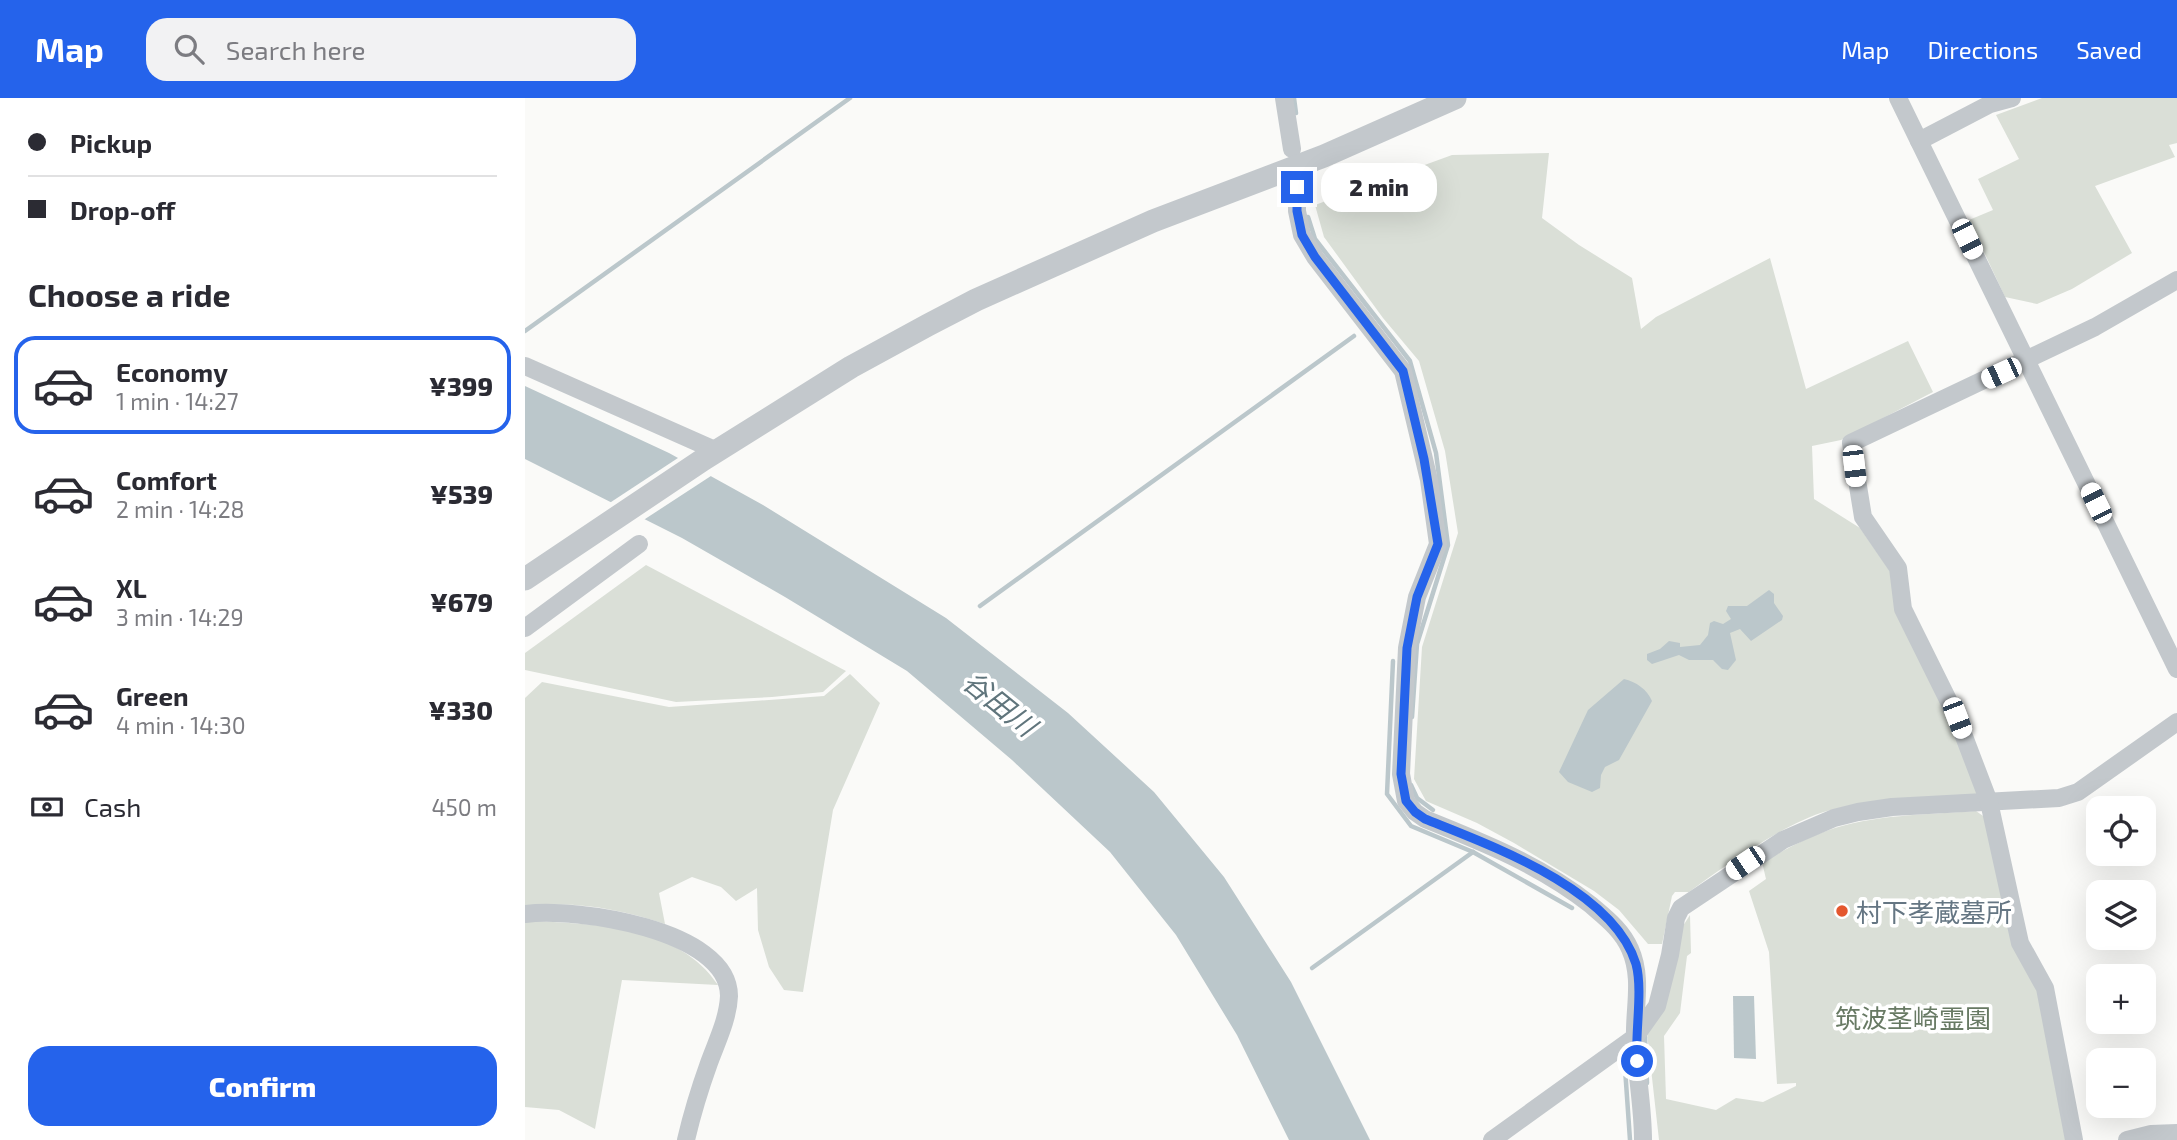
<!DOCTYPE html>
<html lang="en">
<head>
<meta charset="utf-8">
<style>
  body { margin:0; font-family:"Exo 2","Noto Sans JP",sans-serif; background:#f2f2f3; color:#2b2b33; height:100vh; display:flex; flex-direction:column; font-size:26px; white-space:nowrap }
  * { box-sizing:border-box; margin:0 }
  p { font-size:23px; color:#7c7c81 }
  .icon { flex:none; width:38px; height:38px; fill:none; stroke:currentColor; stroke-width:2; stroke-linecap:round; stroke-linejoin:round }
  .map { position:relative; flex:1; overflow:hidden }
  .drawer { display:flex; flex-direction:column; background:#fff; width:525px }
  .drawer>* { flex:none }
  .guide { display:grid; align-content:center; height:154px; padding:0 28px; background:#fff }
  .buttons { position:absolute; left:1561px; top:698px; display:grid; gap:14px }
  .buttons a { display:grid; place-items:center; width:70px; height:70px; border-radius:14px; background:#fff; box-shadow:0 7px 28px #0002; font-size:35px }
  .end { position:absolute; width:32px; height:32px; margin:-16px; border:9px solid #2563eb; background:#fff; box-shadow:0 0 0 4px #fff }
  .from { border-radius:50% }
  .bubble { position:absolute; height:49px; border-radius:21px; background:#fff; box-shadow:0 7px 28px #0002; font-size:23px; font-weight:800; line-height:49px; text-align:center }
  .car { position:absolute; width:21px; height:42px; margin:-21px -10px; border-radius:9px; box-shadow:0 0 5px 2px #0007; background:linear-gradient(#fff 24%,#345 0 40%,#fff 0 76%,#345 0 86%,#fff 0) }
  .guide b { display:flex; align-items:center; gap:24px; height:66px; font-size:26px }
  .guide b+b { border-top:2px solid #e1e1e2 }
  .guide i { width:18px; height:18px; background:#2b2b33 }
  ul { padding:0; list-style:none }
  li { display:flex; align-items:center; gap:21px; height:98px; margin:0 14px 10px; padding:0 14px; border:4px solid transparent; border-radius:21px }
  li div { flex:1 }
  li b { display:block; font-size:26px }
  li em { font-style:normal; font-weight:800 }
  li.current { border-color:#2563eb }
  li>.icon { width:63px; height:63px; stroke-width:1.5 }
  h2 { padding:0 28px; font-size:32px; line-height:84px }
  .pay { display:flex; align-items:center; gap:18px; height:77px; padding:0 28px; font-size:26px }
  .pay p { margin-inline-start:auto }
  .action { display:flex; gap:14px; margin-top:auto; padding:14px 28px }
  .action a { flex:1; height:80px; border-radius:21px; background:#2563eb; color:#fff; font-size:28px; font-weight:800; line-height:80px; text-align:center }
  header { display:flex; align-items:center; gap:42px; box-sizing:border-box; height:98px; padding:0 35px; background:#2563eb; color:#fff }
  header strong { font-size:33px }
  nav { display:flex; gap:38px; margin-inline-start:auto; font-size:24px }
  .search { width:490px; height:63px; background:#f2f2f3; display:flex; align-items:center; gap:18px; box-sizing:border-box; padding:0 24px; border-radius:21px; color:#7c7c81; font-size:26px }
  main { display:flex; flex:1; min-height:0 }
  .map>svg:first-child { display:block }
  .green { fill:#dadfd7 }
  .water { fill:#bbc7cb }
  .pier { fill:#fafaf8 }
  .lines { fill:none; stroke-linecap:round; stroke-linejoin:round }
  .stream { stroke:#bbc7cb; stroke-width:4.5 }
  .minor { stroke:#c3c8cc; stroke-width:18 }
  .tertiary { stroke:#c3c8cc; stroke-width:23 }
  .route { stroke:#2563eb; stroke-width:9 }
  .poi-dot { fill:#e4572e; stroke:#fff; stroke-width:2.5 }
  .labels { text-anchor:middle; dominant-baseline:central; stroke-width:7; stroke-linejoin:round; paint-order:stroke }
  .poi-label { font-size:26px; fill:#657683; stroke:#fff; text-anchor:start }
  .park-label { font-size:26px; fill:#687a64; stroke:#fff }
  .water-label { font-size:28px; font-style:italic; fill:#60757c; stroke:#fff }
</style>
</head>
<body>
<header>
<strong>Map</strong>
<div class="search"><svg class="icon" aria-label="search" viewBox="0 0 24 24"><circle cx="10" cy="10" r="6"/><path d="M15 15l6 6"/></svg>Search here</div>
<nav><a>Map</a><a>Directions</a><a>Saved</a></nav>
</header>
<main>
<section class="drawer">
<div class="guide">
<b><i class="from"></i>Pickup</b>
<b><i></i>Drop-off</b>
</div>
<h2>Choose a ride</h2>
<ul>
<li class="current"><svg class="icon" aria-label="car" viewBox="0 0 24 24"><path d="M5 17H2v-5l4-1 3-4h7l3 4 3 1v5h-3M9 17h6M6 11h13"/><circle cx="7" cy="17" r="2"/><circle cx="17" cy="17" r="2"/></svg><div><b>Economy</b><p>1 min · 14:27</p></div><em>¥399</em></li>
<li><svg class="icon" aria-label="car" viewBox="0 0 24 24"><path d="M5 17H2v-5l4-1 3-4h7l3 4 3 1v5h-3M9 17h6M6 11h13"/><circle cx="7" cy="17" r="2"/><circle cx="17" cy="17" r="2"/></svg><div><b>Comfort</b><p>2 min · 14:28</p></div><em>¥539</em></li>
<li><svg class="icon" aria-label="car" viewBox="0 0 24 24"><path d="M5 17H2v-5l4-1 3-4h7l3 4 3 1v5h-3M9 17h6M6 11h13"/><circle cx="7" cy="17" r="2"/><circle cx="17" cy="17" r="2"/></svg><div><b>XL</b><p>3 min · 14:29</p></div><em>¥679</em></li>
<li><svg class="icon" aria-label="car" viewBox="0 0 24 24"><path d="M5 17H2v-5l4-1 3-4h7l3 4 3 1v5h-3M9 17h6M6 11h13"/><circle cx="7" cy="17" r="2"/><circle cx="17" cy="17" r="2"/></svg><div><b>Green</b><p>4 min · 14:30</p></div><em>¥330</em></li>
</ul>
<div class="pay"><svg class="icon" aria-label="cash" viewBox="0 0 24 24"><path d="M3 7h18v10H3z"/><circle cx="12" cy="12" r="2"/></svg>Cash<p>450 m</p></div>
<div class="action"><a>Confirm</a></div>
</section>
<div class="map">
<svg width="1652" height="1042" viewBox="0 0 1652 1042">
  <rect width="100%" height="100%" fill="#fafaf8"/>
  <g class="green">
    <polygon points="1517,0 1652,0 1652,45 1644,47 1650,59 1570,88 1607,155 1547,191 1512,206 1480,199 1444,122 1468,112 1453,81 1494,61 1471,17"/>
    <path d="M1024,55l-7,65 37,27 53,33 9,51 15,-12 114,-59 36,131 102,-48 25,51 -92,48 -29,6 2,53 46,29 32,46 89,222c-50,3 -104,2 -154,15 -42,12 -101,54 -138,81h-14l-3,4 -10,48h-14l-29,-34 -25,-19 -80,-48 -37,-20 -51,-22 -12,-22 8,-132 36,-114 -13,-82 -26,-90 -36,-43 -59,-81 -9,-32 137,-50z"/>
    <polygon points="121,467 321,573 298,594 247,599 151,604 0,572 0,555"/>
    <path d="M325,576l30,29 -47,107 -30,182 -19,-2 -15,-23 -11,-37 -1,-42 -21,13 -15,-14 -29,-10 -33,16 6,31c-46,-15 -92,-24 -140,-17v-209l17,-16 127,25 155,-11z"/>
    <path d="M1451,713l10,7 26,125 26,47 28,150h-407l-12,-107 34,-104 9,-14 1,38 -4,3 -7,57 -16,23 2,63 50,11 20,-12 27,4 33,-16v-3l-19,1 -8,-132 -20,-61 17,-12 -4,-17c21,-11 42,-23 64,-31 47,-17 100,-16 150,-20z"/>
    <path d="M7,823c63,3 147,5 186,64l-96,-5 -27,149 -36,-19 -34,-3v-185z"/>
  </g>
  <g class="water">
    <polygon points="0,288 144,355 238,407 421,520 543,615 629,694 699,779 766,884 845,1042 764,1042 712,937 651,837 585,754 487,662 382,573 260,499 157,440 0,361"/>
    <polygon points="1244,492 1249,496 1249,505 1258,518 1257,522 1226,543 1215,531 1205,535 1211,562 1203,572 1197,571 1188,562 1164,562 1154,557 1127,566 1122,562 1122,556 1135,551 1144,543 1155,545 1155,549 1175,547 1183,537 1185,525 1189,523 1198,526 1206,521 1201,513 1203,508 1222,508"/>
    <path d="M1099,581c12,3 23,10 28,22l-33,59 -14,7 -4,8 -1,13 -8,4 -24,-10 -9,-10 29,-62z"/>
    <polygon points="1208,898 1229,898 1231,961 1209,960"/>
  </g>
  <polygon class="pier" points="156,358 189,376 117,423 83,406"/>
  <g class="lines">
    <g class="stream">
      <polyline points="769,0 771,15"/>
      <polyline points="783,119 790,141 885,263 911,355 923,447 892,546 887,619"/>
      <polyline points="0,233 325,0"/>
      <polyline points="455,508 829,238"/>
      <polyline points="868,563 862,696 886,728 948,754 1047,810"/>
      <polyline points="886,687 892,700 908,712"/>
      <polyline points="787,870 948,754"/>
      <polyline points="1120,939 1122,985"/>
      <polyline points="1100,970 1105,1042"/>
    </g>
    <g class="minor">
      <polyline points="759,0 767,51"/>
      <polyline points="1373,0 1652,571"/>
      <polyline points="1394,43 1465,6 1487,0"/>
      <path d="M772,89v24l5,24 13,22 88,114 26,109 9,64 -21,53 -10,51 -6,126 5,27 9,11 10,7c60,24 115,46 166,86 15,13 31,25 39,44 13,29 4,59 5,89 1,34 8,68 8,102"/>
      <polyline points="0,268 192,353"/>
      <polyline points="0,530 114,446"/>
      <path d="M0,816c49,-7 204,15 204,82 -1,23 -12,45 -20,67 -9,25 -17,51 -23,77"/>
      <polyline points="967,1042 1110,939 1132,908 1145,857 1151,820 1156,810 1258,742 1309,720 1333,714 1367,709 1534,700 1553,694 1652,624"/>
      <polyline points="1549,1042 1520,890 1495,845 1464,704 1432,620 1378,511 1373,470 1338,419 1326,345 1570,229 1652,182"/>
      <polyline points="1602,1042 1626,1036 1652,1035"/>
    </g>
    <polyline class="tertiary" points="0,481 179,361 326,269 403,227 451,202 628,123 799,58 930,0"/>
  </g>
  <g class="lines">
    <path class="route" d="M772,89v24l5,24 13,22 88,114 21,88 14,85 -21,53 -10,51 -6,126 5,27 9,11 10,7c67,27 188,70 211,145 7,26 -1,68 1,97"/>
  </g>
  <circle class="poi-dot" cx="1317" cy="813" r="7"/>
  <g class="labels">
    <g class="poi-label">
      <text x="1331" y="813">村下孝蔵墓所</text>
    </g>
    <g class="park-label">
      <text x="1388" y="919">筑波茎崎霊園</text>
    </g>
    <g class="water-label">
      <text transform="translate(475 605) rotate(39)">谷田川</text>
    </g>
  </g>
</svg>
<div class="buttons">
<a><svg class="icon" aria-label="locate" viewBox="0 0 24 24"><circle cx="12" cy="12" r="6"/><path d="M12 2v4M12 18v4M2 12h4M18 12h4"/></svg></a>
<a><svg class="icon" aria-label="layers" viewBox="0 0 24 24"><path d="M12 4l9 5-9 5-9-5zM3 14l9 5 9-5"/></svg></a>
<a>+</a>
<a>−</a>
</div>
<i class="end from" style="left:1112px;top:963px"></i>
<i class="end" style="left:772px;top:89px"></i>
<div class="bubble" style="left:796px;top:65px;width:116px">2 min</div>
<i class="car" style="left:1442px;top:141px;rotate:154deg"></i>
<i class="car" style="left:1476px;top:275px;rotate:245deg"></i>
<i class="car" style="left:1329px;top:368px;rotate:173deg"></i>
<i class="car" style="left:1571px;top:405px;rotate:334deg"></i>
<i class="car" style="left:1432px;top:620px;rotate:159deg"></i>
<i class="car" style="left:1220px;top:765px;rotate:236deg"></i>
</div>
</main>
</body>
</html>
